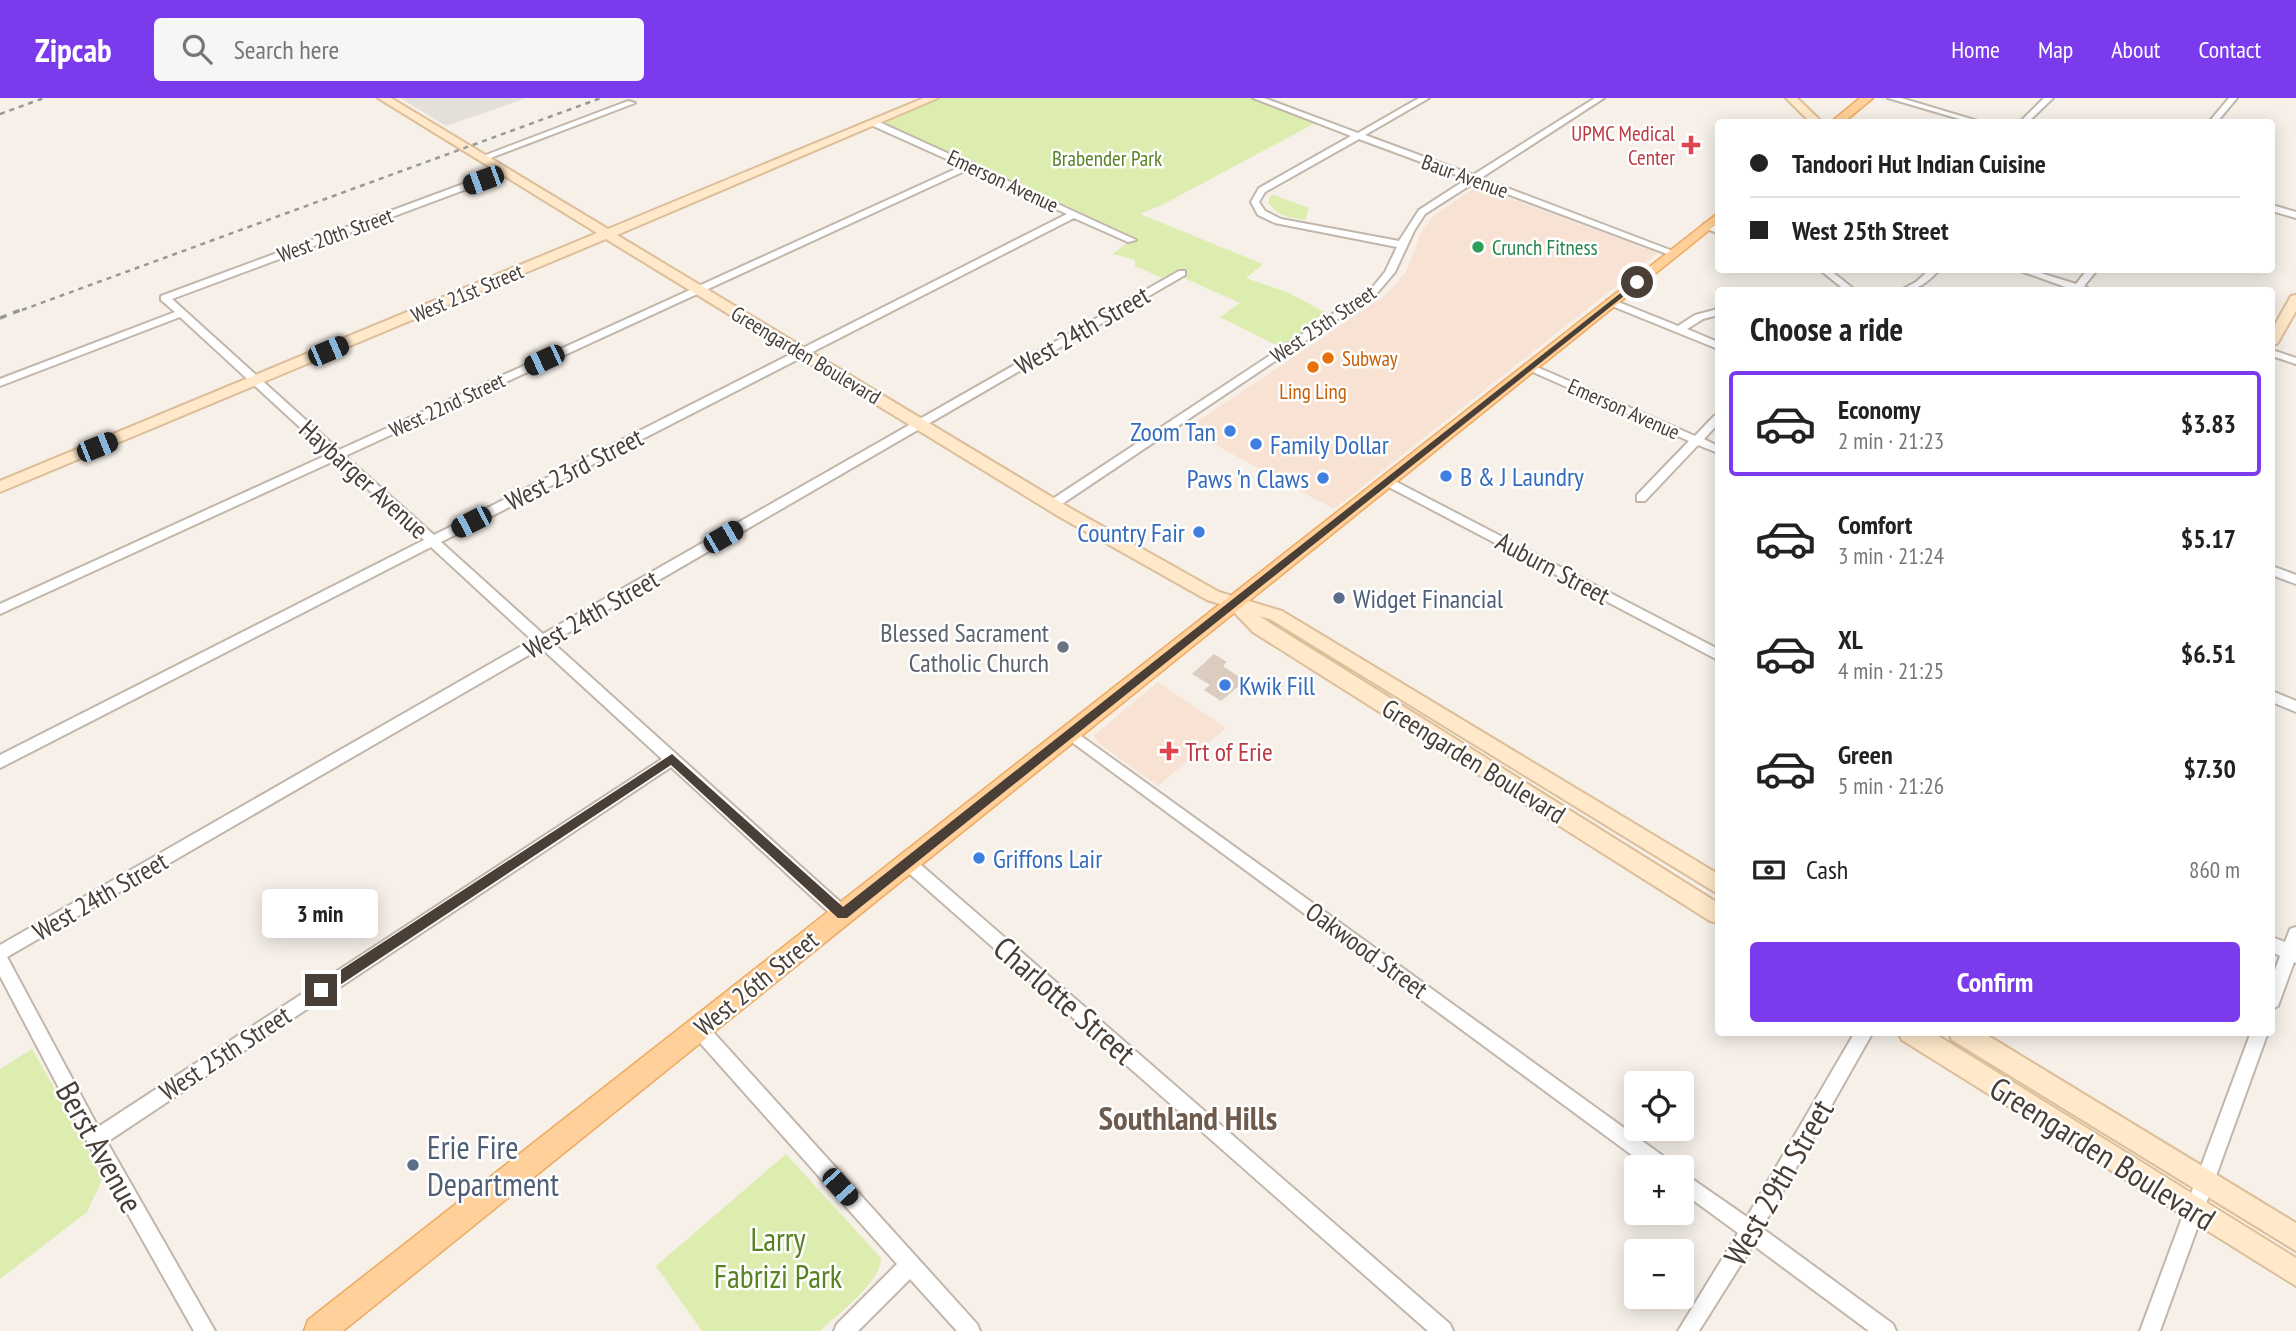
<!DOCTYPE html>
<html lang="en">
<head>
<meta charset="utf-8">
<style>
  body { margin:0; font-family:"PT Sans Narrow",sans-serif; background:#f6f6f6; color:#222; height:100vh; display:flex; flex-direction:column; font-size:26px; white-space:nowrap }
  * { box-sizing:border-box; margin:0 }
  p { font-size:23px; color:#767676 }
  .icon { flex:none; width:38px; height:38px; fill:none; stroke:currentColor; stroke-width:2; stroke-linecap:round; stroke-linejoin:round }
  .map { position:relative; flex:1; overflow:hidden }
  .details { position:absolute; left:1715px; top:189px; width:560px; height:749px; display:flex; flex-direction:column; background:#fff; border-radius:7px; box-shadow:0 4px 18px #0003 }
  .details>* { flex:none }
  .guide { position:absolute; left:1715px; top:21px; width:560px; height:154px; border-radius:7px; box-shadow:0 4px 18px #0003; display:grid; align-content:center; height:154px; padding:0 35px; background:#fff }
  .buttons { position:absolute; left:1624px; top:973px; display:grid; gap:14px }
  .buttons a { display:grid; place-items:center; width:70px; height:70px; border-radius:7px; background:#fff; box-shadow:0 4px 18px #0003; font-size:35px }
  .end { position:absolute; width:32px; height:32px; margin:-16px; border:9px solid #4a3f37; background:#fff; box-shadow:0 0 0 4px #fff }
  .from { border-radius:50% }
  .bubble { position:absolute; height:49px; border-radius:7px; background:#fff; box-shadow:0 4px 18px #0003; font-size:23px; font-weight:700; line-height:49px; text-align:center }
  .car { position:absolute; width:21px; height:42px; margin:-21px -10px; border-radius:9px; box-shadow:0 0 5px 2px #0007; background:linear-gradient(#222 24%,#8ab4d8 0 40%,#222 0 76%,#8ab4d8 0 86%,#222 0) }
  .guide b { display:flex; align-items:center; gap:24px; height:66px; font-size:26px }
  .guide b+b { border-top:2px solid #e0e0e0 }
  .guide i { width:18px; height:18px; background:#222 }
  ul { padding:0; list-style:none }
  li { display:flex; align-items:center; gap:21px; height:105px; margin:0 14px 10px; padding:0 21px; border:4px solid transparent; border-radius:7px }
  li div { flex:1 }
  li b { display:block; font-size:26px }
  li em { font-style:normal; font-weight:700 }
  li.selected { border-color:#7c3aed }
  li>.icon { width:63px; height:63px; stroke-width:1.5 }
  h2 { padding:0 35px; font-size:32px; line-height:84px }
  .pay { display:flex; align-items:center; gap:18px; height:77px; padding:0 35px; font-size:26px }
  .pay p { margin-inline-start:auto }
  .primary-button { display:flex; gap:14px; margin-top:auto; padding:14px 35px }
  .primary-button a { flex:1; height:80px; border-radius:7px; background:#7c3aed; color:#fff; font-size:28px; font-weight:700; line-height:80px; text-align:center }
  header { display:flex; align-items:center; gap:42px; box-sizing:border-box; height:98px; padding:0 35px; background:#7c3aed; color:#fff }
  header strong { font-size:33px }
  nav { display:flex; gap:38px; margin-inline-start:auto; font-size:24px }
  .search { width:490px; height:63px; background:#f6f6f6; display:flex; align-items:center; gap:18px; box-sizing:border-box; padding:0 24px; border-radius:7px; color:#767676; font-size:26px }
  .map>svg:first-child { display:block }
  .commercial { fill:#f8e2d3 }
  .industrial { fill:#e5dfda }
  .green { fill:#dcedaf }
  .building { fill:#dbccc0 }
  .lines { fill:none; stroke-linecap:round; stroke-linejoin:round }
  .street-casing { stroke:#c2b6ab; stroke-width:4 }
  .secondary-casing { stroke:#dcbe98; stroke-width:4 }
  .primary-casing { stroke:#edaa60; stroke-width:3 }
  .street { fill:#fff; fill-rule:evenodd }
  .secondary { fill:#ffe9ca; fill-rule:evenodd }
  .primary { fill:#ffd099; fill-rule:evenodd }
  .rail-far1 { stroke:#989898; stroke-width:2.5; stroke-dasharray:5 5; stroke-linecap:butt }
  .rail { stroke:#989898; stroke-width:3.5; stroke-dasharray:7 7; stroke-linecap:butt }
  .route { fill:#4a3f37 }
  .health-dot { fill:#e0444e; stroke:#fff; stroke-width:2.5 }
  .leisure-dot { fill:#2e9e5b; stroke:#fff; stroke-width:2.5 }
  .food-dot { fill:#e8710a; stroke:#fff; stroke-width:2.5 }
  .shop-dot { fill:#3f7fe0; stroke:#fff; stroke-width:2.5 }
  .service-dot { fill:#5c6f8a; stroke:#fff; stroke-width:2.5 }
  .worship-dot { fill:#6b7280; stroke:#fff; stroke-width:2.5 }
  .labels { text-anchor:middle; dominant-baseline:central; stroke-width:5; stroke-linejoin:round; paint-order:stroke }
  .far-health-label { font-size:21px; fill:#be3a42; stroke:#fff; text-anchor:end }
  .far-park-label { font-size:21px; fill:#588224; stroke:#fff }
  .far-street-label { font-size:21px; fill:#4a3f37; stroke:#fff }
  .far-leisure-label { font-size:21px; fill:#27864d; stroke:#fff; text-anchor:start }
  .far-food-label { font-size:21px; fill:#c56008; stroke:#fff; text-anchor:start }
  .street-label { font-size:26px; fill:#4a3f37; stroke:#fff }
  .shop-label { font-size:26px; fill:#366cbe; stroke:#fff; text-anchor:start }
  .service-label { font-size:26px; fill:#4e5e75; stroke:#fff; text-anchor:start }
  .worship-label { font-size:26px; fill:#5b616d; stroke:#fff; text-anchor:end }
  .health-label { font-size:26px; fill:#be3a42; stroke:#fff; text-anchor:start }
  .near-street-label { font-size:32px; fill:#4a3f37; stroke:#fff }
  .near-service-label { font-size:32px; fill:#4e5e75; stroke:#fff; text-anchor:start }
  .near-park-label { font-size:32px; fill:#588224; stroke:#fff }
  .near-neighbourhood-label { font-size:33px; font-weight:bold; fill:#6e5b4d; stroke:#fff }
</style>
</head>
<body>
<header>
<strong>Zipcab</strong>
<div class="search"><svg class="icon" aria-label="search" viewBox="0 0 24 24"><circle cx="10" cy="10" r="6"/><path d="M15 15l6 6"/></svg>Search here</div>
<nav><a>Home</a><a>Map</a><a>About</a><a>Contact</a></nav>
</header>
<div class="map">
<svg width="2296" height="1233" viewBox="0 0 2296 1233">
  <rect width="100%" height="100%" fill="#f6f0e9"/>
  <g class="commercial">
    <polygon points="1477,88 1658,155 1334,411 1186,331 1386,197 1406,174 1421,134 1432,119"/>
    <polygon points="1158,584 1226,630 1158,688 1097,644 1094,637"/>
  </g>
  <polygon class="industrial" points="400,0 527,0 446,28"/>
  <g class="green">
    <polygon points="940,0 1252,0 1315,25 1164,106 1140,116 1263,166 1246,180 1289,195 1330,217 1282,250 1220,219 1240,205 1182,179 1185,176 1176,172 1162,180 1135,168 1135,162 1113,156 1134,139 886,26 888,22"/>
    <path d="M1272,96l37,14 -4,12c-15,-2 -29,-4 -37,-18z"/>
    <polygon points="32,951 81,1037 102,1082 87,1114 0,1181 0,971"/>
    <path d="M786,1056l95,104c0,25 -44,56 -61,73h-118l-46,-65z"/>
  </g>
  <polygon class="building" points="1214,556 1227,564 1223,568 1245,583 1221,603 1204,592 1210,587 1192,576"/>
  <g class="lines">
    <defs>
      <g id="street">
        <path d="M1253,0h11l94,35 61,-35h10l-64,37 108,40 122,-77h9l-123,80 197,75 -8,2 -195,-73 -50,32 -11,17 -19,41 -17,20 -322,216h-8l-2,-3 2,-3 324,-214 13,-16 12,-25 -122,-24 -17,-8 -7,-13 8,-14 92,-52zM1359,41l108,40 -48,31 -20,31 -118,-22 -16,-8 -6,-9 6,-10z"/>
        <polygon points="1888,0 1901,0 1981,24 1970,24"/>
        <polygon points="2044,0 2053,0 2028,24 2020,24"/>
        <polygon points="2229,0 2237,0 2217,24 2209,24"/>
        <polygon points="628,3 635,5 485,62 478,60"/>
        <path d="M871,23h6l92,42h5l1,3 161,74 -8,2 -54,-24 -633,324 102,92 636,-363h6v4l-633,367 296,267 2,5 -2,5 -6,2 -6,-2 -165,-152 -564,375 108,189h-21l-105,-186 -89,-169v-31l532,-305 -101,-93 -431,221v-13l424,-215 -88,-80 -336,154v-10l329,-150 -149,-137 -180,69v-7l175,-67 -14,-12v-4l340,-126h6v4l-335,125 167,151 623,-284 -91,-41zM969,71l98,45 -633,321 -89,-79zM541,550l121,111 -564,368 -91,-170z"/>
        <polygon points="2272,107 2296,114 2296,120 2272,113"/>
        <polygon points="1707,125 1718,129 1718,135 1704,130 1704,126"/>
        <polygon points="1820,172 1830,172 1855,192 1845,192"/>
        <path d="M1929,172h10c-11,12 -20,20 -38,20l15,-8z"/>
        <polygon points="2018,172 2031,172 2076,186 2087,172 2097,172 2084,188 2091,192 2074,192"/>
        <polygon points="1611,201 1678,228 1695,217 1718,211 1718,217 1703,221 1687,231 1718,244 1718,251 1607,206 1607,202"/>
        <polygon points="2272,252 2296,260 2296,266 2272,258"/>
        <polygon points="1530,266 1695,338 1714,318 1718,317 1718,326 1704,341 1718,348 1718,355 1698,347 1645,403 1637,403 1637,397 1689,343 1526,271 1525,269"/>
        <polygon points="1387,379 1718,551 1718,562 1383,386 1381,383"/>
        <polygon points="2272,468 2296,477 2296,486 2272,477"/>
        <polygon points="2272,593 2296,603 2296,614 2272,604"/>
        <polygon points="1070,630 1670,1063 1672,1069 1648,1069 1065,639 1063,635 1065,631"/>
        <polygon points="908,759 913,760 1450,1226 1453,1233 1428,1233 903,770 900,765 903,760"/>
        <polygon points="2296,829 2296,865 2294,864 2278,908 2272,911 2272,881 2280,858 2272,854 2272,839 2285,844 2290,831"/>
        <polygon points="699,923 705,925 977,1226 980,1233 957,1233 910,1181 858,1233 834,1233 837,1226 897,1166 693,937 690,931 693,925"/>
        <polygon points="1855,934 1873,934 1762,1130 1893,1226 1896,1233 1869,1233 1753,1147 1699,1233 1678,1233 1738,1135 1682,1094 1682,1074 1747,1119"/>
        <polygon points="2251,934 2268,934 2160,1233 2140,1233"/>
      </g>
      <g id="secondary">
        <polygon points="378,0 391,0 608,131 924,0 938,0 617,137 1070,410 1219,494 1282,513 1718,776 1718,796 1270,521 1259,518 1718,805 1718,825 1710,823 1253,534 1229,509 1207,502 1058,418 606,141 0,394 0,383 597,135"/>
        <polygon points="1786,0 1797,0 1822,24 1810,24"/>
        <polygon points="2296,197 2296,213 2277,246 2272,247 2272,232 2291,198"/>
        <polygon points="1898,934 1932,934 2296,1160 2296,1188 1902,942"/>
        <polygon points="1948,934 1982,934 2296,1125 2296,1153 1952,942"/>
      </g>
      <g id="primary">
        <polygon points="1860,0 1873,0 1844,24 1831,24"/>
        <polygon points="1718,115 1718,125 343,1233 304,1233 308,1222"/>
      </g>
    </defs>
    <use href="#street" class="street-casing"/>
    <use href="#secondary" class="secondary-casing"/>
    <use href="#primary" class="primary-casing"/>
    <use href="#street" class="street"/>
    <use href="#secondary" class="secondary"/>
    <use href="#primary" class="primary"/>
    <g class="rail-far1">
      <polyline points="0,16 44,0"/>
      <polyline points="22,212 601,0"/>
    </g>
    <polyline class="rail" points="0,220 26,210"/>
  </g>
  <polygon class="route" points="1637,182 1639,186 847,820 838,820 671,667 325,897 316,897 316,888 672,656 843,809"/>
  <g class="health-dot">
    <path d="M1687.5 36.5h7v7h7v7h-7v7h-7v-7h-7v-7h7z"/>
    <path d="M1165.5 642.5h7v7h7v7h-7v7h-7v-7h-7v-7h7z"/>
  </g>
  <circle class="leisure-dot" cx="1478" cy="149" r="7"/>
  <g class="food-dot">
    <circle cx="1328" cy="260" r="7"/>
    <circle cx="1313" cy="269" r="7"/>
  </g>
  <g class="shop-dot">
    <circle cx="1230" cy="333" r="7"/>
    <circle cx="1256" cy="346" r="7"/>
    <circle cx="1446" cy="378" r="7"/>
    <circle cx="1323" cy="380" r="7"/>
    <circle cx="1199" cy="434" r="7"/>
    <circle cx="1225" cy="587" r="7"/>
    <circle cx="979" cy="760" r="7"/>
  </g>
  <g class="service-dot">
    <circle cx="1339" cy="500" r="7"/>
    <circle cx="413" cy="1067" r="7"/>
  </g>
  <circle class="worship-dot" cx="1063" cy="549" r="7"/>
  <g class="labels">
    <g class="far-health-label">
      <text x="1675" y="35">UPMC Medical<tspan x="1675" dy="24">Center</tspan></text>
    </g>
    <g class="far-park-label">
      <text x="1107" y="60">Brabender Park</text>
    </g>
    <g class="far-street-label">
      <text transform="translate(1465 78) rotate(20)">Baur Avenue</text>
      <text transform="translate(1003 83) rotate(25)">Emerson Avenue</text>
      <text transform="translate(335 137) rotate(-20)">West 20th Street</text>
      <text transform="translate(467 195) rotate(-23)">West 21st Street</text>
      <text transform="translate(1323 226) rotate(-34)">West 25th Street</text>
      <text transform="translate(806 257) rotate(31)">Greengarden Boulevard</text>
      <text transform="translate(447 307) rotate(-25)">West 22nd Street</text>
      <text transform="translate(1624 311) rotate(24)">Emerson Avenue</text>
    </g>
    <g class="far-leisure-label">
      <text x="1492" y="149">Crunch Fitness</text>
    </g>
    <g class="far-food-label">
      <text x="1342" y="260">Subway</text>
      <text x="1313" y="293" text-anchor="middle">Ling Ling</text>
    </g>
    <g class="street-label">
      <text transform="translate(1082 232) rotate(-30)">West 24th Street</text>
      <text transform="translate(574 371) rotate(-27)">West 23rd Street</text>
      <text transform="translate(364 381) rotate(42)">Haybarger Avenue</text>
      <text transform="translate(1553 470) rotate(28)">Auburn Street</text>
      <text transform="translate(591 516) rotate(-30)">West 24th Street</text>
      <text transform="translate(1474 663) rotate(32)">Greengarden Boulevard</text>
      <text transform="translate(100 798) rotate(-30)">West 24th Street</text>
      <text transform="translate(1367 852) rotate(36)">Oakwood Street</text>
      <text transform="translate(756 885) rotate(-39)">West 26th Street</text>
      <text transform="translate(225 955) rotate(-33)">West 25th Street</text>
    </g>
    <g class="shop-label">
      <text x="1216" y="333" text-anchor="end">Zoom Tan</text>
      <text x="1270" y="346">Family Dollar</text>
      <text x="1460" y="378">B &amp; J Laundry</text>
      <text x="1309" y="380" text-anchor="end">Paws 'n Claws</text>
      <text x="1185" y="434" text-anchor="end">Country Fair</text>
      <text x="1239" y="587">Kwik Fill</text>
      <text x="993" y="760">Griffons Lair</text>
    </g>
    <g class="service-label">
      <text x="1353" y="500">Widget Financial</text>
    </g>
    <g class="worship-label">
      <text x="1049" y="534">Blessed Sacrament<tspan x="1049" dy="30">Catholic Church</tspan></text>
    </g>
    <g class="health-label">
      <text x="1185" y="653">Trt of Erie</text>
    </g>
    <g class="near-street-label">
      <text transform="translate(1065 902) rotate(41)">Charlotte Street</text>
      <text transform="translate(100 1049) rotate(61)">Berst Avenue</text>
      <text transform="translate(2103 1055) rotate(32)">Greengarden Boulevard</text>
      <text transform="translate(1778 1084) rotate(-60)">West 29th Street</text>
    </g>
    <g class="near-service-label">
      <text x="427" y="1049">Erie Fire<tspan x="427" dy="37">Department</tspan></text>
    </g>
    <g class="near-park-label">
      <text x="778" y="1141">Larry<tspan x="778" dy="37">Fabrizi Park</tspan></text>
    </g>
    <g class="near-neighbourhood-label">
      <text x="1188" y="1019">Southland Hills</text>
    </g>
  </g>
</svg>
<div class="buttons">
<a><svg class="icon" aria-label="locate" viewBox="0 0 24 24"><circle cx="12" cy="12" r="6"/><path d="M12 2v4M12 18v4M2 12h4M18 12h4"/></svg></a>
<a>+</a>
<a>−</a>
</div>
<i class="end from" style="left:1637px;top:184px"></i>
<i class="end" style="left:321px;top:892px"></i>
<div class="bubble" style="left:262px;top:791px;width:116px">3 min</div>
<i class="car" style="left:483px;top:82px;rotate:250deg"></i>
<i class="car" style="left:328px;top:253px;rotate:67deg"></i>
<i class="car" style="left:544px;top:262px;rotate:245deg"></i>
<i class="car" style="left:97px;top:349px;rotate:68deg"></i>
<i class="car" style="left:471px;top:424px;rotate:243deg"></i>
<i class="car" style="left:723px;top:439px;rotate:60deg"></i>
<i class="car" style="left:840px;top:1089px;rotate:138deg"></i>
<div class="guide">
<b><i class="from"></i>Tandoori Hut Indian Cuisine</b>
<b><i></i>West 25th Street</b>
</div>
<section class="details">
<h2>Choose a ride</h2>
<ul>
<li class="selected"><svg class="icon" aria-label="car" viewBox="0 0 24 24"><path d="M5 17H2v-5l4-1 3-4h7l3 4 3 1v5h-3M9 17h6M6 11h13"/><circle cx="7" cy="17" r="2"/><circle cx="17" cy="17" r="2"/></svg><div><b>Economy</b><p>2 min · 21:23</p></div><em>$3.83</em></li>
<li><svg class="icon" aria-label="car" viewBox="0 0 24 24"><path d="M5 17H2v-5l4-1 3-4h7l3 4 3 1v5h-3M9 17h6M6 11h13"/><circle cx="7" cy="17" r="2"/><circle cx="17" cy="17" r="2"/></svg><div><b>Comfort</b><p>3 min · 21:24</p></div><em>$5.17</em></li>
<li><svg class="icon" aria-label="car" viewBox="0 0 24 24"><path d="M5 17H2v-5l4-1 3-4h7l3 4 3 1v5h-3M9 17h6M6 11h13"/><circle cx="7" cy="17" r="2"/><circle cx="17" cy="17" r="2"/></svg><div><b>XL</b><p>4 min · 21:25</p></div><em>$6.51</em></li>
<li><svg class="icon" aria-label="car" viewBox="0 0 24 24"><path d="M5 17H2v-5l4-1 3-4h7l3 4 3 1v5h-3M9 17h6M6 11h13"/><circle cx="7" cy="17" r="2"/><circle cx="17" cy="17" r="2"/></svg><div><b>Green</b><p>5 min · 21:26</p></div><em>$7.30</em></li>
</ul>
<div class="pay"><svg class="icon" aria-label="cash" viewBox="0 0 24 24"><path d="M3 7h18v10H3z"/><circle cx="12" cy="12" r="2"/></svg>Cash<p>860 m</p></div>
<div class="primary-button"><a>Confirm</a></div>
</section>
</div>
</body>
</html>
